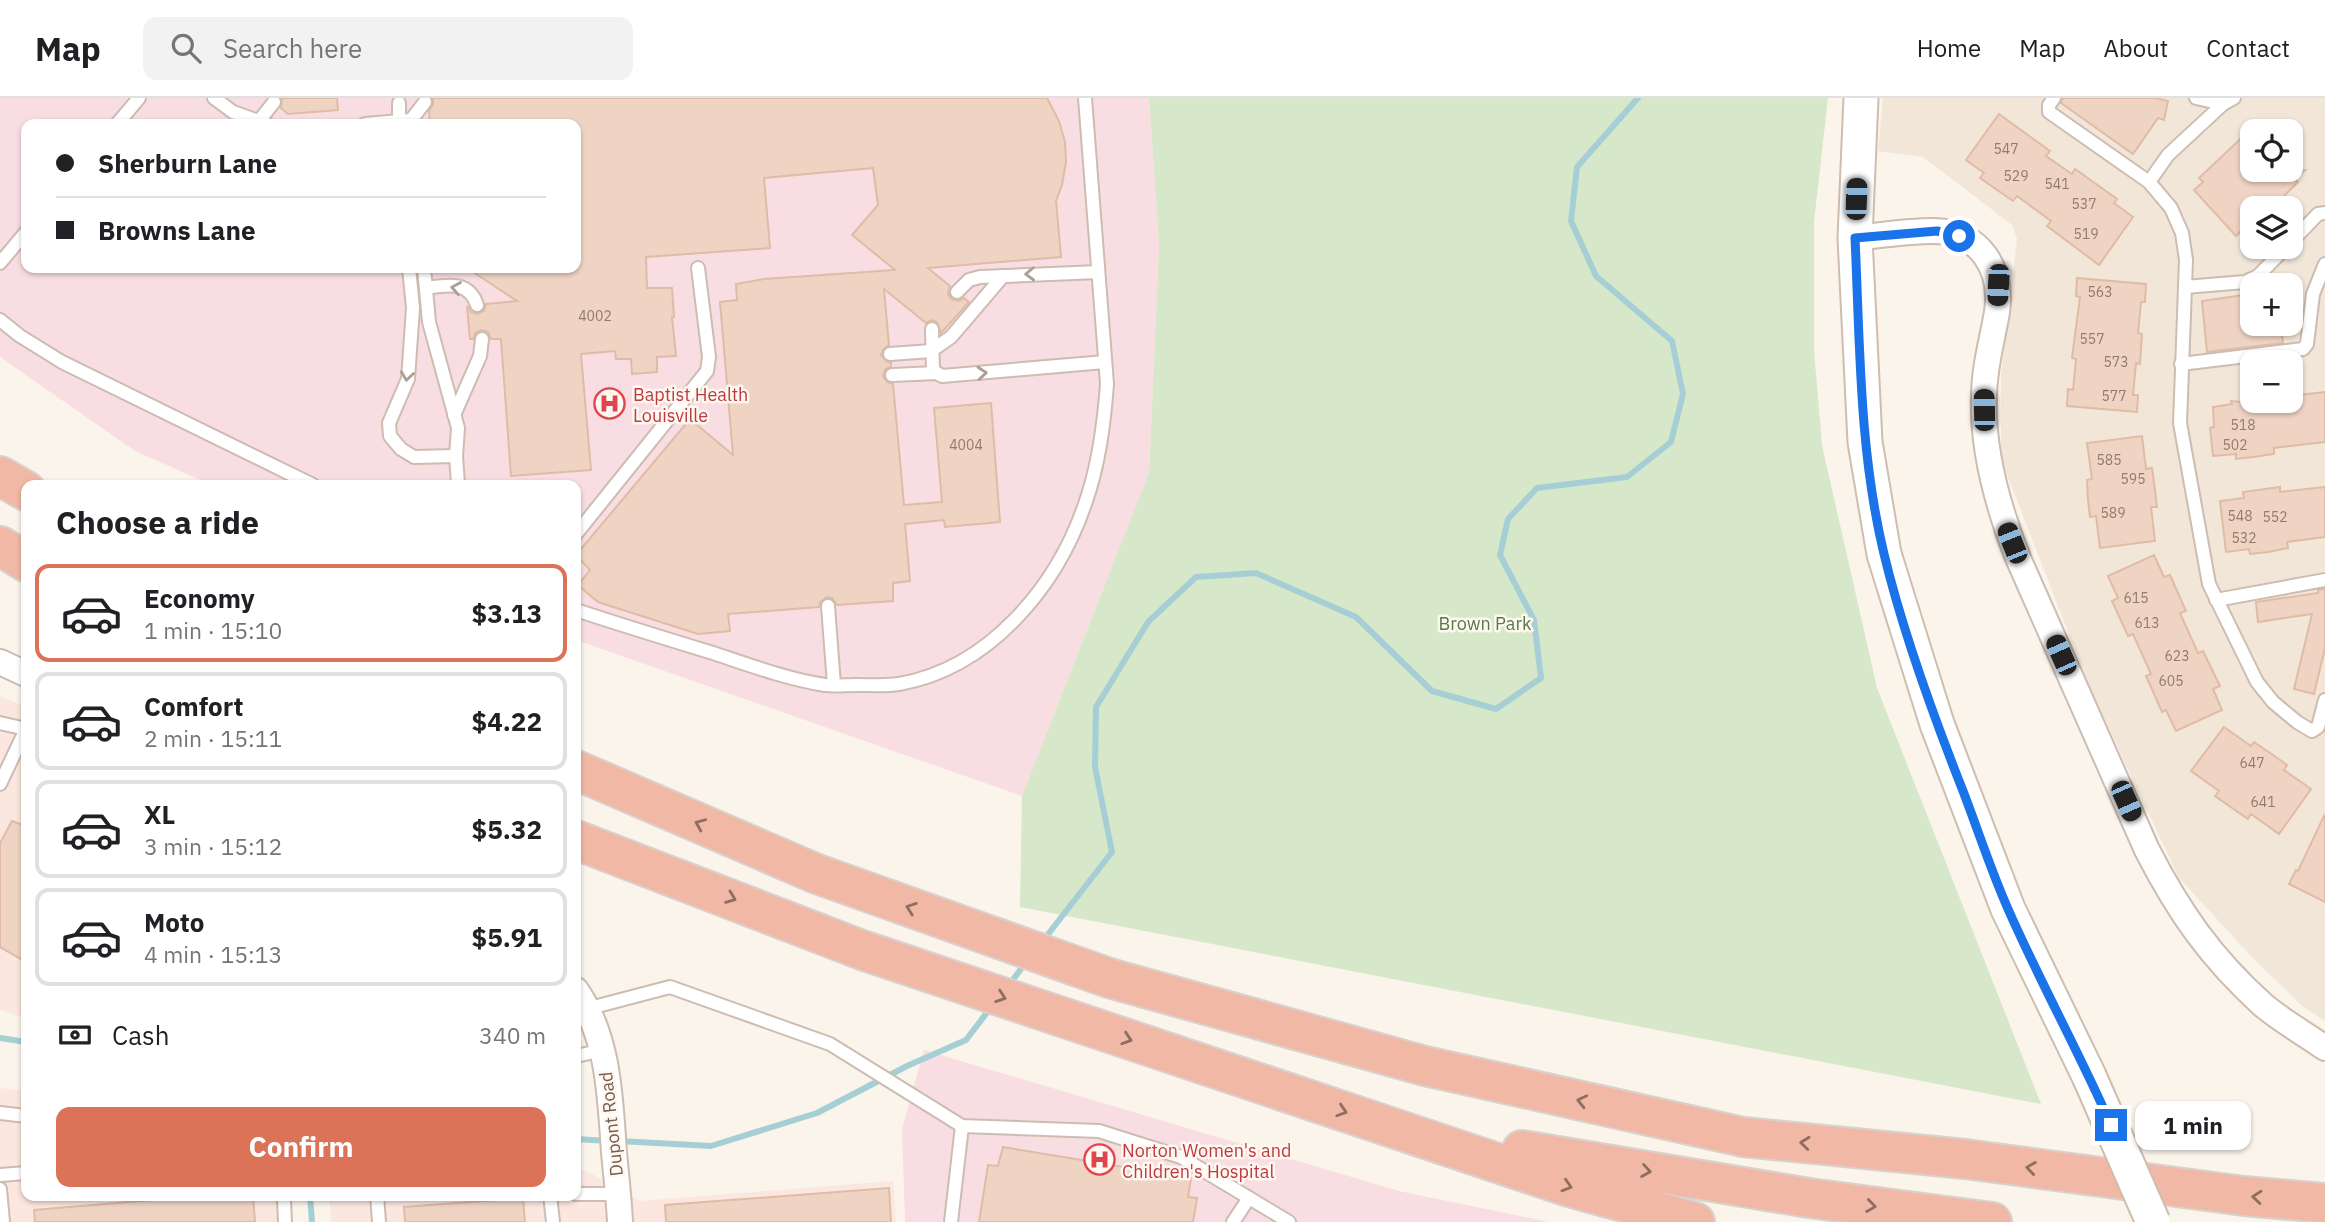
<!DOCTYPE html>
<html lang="en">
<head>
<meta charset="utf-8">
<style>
  body { margin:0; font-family:"IBM Plex Sans",sans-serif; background:#f2f2f2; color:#202124; height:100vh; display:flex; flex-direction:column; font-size:26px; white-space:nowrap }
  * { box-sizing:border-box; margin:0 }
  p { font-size:23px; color:#757577 }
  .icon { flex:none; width:38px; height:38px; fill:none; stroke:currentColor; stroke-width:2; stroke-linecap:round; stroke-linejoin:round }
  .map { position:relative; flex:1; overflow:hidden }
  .panel { position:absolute; left:21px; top:382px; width:560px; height:721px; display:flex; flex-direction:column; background:#fff; border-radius:14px; box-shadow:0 2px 5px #0004 }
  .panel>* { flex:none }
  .hud { position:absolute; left:21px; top:21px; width:560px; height:154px; border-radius:14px; box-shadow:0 2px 5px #0004; display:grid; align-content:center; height:154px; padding:0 35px; background:#fff }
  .buttons { position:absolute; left:2240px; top:21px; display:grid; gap:14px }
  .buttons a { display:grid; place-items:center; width:63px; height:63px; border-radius:14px; background:#fff; box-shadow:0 2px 5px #0004; font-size:35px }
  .end { position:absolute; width:32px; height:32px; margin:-16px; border:9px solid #1a73e8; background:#fff; box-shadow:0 0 0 4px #fff }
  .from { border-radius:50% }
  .bubble { position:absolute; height:49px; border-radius:14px; background:#fff; box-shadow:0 2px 5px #0004; font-size:23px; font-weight:700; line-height:49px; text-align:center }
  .car { position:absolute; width:21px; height:42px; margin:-21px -10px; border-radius:9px; box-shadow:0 0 5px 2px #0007; background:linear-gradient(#222 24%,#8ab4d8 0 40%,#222 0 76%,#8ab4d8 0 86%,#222 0) }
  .hud b { display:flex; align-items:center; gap:24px; height:66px; font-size:26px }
  .hud b+b { border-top:2px solid #e0e0e0 }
  .hud i { width:18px; height:18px; background:#202124 }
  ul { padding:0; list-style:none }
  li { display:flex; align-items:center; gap:21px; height:98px; margin:0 14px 10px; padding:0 21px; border:4px solid #e0e0e0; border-radius:14px }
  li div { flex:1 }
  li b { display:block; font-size:26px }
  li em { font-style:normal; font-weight:700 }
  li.on { border-color:#dc7359 }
  li>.icon { width:63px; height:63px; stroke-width:1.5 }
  h2 { padding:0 35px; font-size:32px; line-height:84px }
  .pay { display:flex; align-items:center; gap:18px; height:77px; padding:0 35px; font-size:26px }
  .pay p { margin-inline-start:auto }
  .cta { display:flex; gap:14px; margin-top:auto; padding:14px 35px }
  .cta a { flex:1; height:80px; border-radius:14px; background:#dc7359; color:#fff; font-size:28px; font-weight:700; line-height:80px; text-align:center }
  header { display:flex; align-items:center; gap:42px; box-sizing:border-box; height:98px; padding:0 35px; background:#fff; border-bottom:2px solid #e0e0e0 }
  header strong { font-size:33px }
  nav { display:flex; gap:38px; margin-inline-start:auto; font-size:24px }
  .search { width:490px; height:63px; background:#f2f2f2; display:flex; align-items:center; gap:18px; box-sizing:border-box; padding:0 24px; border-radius:14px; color:#757577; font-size:26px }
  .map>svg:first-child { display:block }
  .residential { fill:#f2e6d9; fill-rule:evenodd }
  .commercial { fill:#fbe7df }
  .medical { fill:#f8dee2; fill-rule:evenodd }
  .green { fill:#d6e8c9 }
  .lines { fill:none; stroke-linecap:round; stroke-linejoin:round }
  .stream { stroke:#a6cfd5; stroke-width:6 }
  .building { fill:#efd4c4; stroke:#e0bba5; stroke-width:2 }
  .lane-casing { stroke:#cdbcb1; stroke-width:16 }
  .street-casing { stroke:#cdbcb1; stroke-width:28 }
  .secondary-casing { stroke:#cfbdae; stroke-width:37 }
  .highway-casing { stroke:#d8d1ce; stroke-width:42 }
  .lane { stroke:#fff; stroke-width:12 }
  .street { stroke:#fff; stroke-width:24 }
  .secondary { stroke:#fff; stroke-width:33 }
  .highway { stroke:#f1b8a6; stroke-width:38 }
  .secondary-bridge-casing { stroke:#cfbdae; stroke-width:37; stroke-linecap:butt }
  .secondary-bridge { stroke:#fff; stroke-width:33 }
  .oneway { stroke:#ac9d95 }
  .oneway2 { stroke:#8e6e60 }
  .route { stroke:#1a73e8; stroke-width:9 }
  .labels { text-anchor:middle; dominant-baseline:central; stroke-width:5; stroke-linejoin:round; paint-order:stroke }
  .number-label { font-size:14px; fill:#947a6c }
  .health-label { font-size:18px; fill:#be3a42; stroke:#fef8f1; text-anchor:start }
  .park-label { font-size:18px; fill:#577947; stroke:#fef8f1 }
  .street-label { font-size:18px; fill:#755c4f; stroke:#fef8f1 }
</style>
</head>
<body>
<header>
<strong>Map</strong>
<div class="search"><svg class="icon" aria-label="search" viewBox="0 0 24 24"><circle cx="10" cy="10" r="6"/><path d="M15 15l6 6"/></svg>Search here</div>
<nav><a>Home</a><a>Map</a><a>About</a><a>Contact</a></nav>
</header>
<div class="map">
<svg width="2325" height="1124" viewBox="0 0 2325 1124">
  <rect width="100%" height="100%" fill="#fbf4ea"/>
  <path class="residential" d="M1883,0h442v923l-23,-15 -52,-51 -71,-77 -90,-192 -88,-227v-84l16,-136 -5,-14 -89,-68 -45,-6zM2252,33h39v39h-39zM2252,110h39v39h-39zM2252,187h39v39h-39zM2252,264h39v39h-39z"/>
  <g class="commercial">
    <polygon points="0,598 26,609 26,920 0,912"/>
    <polygon points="0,990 26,993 26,1097 288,1097 290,1124 0,1124"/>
    <polygon points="576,1072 585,1072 639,1103 893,1083 896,1124 331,1124 329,1097 576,1097"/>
  </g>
  <g class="medical">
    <path d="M0,0h1149l10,147 -10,227 -127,324 -446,-156v-155h-364l-77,-34 -135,-94zM26,26h550v144h-550z"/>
    <polygon points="924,952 1399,1093 1549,1124 905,1124 902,1031"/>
  </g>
  <polygon class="green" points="1149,0 1828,0 1814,124 1814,253 1822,347 1877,590 2041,1006 1020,809 1022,698 1149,374 1159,147"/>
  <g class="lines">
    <g class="stream">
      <polyline points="1042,844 1112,754 1095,669 1096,609 1148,524 1196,479 1256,475 1356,519 1432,593 1496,611 1541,580 1534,522 1500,457 1508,421 1537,390 1627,379 1671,344 1683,296 1672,243 1596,178 1571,123 1577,69 1638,0"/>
      <polyline points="1008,888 1027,863"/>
      <polyline points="0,940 26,944"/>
      <polyline points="576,1041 608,1043"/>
      <polyline points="619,1043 711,1048 817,1015 907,968 966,942 992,908"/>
      <polyline points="310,1097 312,1124"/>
    </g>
  </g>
  <g class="building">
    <polygon points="282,0 337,0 338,12 288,16 281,10"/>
    <polygon points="433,0 1047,0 1059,23 1065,44 1066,64 1062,87 1056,103 1061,159 928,170 950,188 948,196 951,201 959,203 964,200 969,204 941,235 937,224 931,222 926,225 884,191 889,247 883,252 881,257 886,263 891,265 891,268 885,272 883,278 887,284 893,286 904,407 942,404 934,310 991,305 1000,424 945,429 944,422 905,426 910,483 893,485 893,503 837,507 832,500 827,499 820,504 819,509 728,516 730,533 698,536 598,504 578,487 590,472 576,457 690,321 733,357 720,204 737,202 736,186 764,181 895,172 852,137 878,107 873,70 764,80 770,150 646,159 647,190 672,190 674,219 672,219 676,258 657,259 657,274 632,276 631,261 616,261 615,253 581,256 591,372 511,378 501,241 491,241 488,234 482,232 475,235 473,241 470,241 467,208 471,214 477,216 484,213 486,206 517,203 467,170 576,170 576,26 430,26 429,13 433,6"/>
    <polygon points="2063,0 2155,0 2168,3 2164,22 2158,20 2133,56 2061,5"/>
    <polygon points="1999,16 2050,53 2046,58 2072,76 2075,71 2117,101 2114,105 2133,119 2099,167 2047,128 2051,123 2017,98 2013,103 1980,80 1984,75 1966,62"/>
    <polygon points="2252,30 2252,72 2305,72 2295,81 2298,84 2279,103 2276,100 2265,110 2252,110 2252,137 2244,130 2236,138 2194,92 2203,84 2199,80"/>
    <polygon points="2077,180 2146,186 2145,204 2141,204 2138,235 2142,236 2140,266 2136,265 2133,297 2138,297 2137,314 2067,308 2068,291 2073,292 2076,261 2072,260 2080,199 2076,198"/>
    <polygon points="2251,196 2252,230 2281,226 2283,245 2207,254 2202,203"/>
    <polygon points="2325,294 2325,344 2274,350 2274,356 2253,359 2236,361 2236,356 2213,358 2210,330 2214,329 2213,309 2232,306 2231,303 2255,305 2256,303 2291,303 2291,298"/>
    <polygon points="2142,338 2146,371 2152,370 2155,392 2157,409 2151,409 2155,443 2100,450 2096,418 2090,419 2088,402 2087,382 2092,381 2087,345"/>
    <polygon points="2280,389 2280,394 2325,389 2325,439 2287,444 2288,450 2268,454 2250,456 2249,451 2226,454 2220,403 2244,400 2243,394"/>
    <polygon points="2154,457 2164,479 2170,477 2186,513 2180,515 2198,555 2203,553 2220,588 2213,591 2222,612 2176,633 2166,612 2162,614 2146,578 2151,576 2133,536 2128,538 2112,503 2118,500 2108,478"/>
    <polygon points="2325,491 2325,550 2314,596 2294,591 2312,516 2258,524 2256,504 2318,495 2318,492"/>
    <polygon points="2224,629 2251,648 2254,644 2273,657 2287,667 2284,672 2311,691 2279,736 2251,716 2248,721 2215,698 2219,693 2191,673"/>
    <polygon points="2325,716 2325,804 2289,786 2296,772 2298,773"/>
    <polygon points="12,723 26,728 26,864 0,849 0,745"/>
    <polygon points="1003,1049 1191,1080 1188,1099 1197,1100 1193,1124 979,1124 988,1067 998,1068"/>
    <polygon points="889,1090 891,1124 666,1124 665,1107"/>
    <polygon points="188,1097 253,1097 255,1124 35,1124 34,1112 188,1099"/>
    <polygon points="523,1100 525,1124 405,1124 404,1109"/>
  </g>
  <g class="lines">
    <defs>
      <g id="lane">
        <polyline points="214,0 233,14 267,26"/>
        <polyline points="2054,0 2049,7 2049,14 2149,84"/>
        <polyline points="2196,0 2223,6"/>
        <polyline points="2234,0 2223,6 2168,57 2149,84 2171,110 2182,135 2186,162 2180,325 2209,486 2257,584 2273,604 2297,624 2312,633 2318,629 2325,602"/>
        <polyline points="399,5 399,26"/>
        <polyline points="259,23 274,4"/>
        <polyline points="117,26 139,0"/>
        <polyline points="365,26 411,22"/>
        <polyline points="412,26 411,22 425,4"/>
        <polyline points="2291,144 2318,116 2325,115"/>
        <polyline points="0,165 26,134"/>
        <polyline points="409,170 413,210 408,281 389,325 390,338 401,351 414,359 456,358"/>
        <polyline points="424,170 429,224 458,330 456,358 458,387"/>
        <polyline points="2185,189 2245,184 2258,178 2286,149"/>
        <path d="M426,190c21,-3 43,-8 51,17"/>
        <polyline points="957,194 969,182 980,179 1098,174"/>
        <polyline points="0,222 20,238 62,264 313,387"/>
        <polyline points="932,231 933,273 942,278 1105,264"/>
        <polyline points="890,256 931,253 951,239 1003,178"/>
        <polyline points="2181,266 2303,251 2307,246 2313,196 2325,166"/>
        <polyline points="892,277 937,275"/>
        <polyline points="454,317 480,258 482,241"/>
        <polyline points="576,436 707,273 709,259 698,170"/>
        <polyline points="2216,502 2325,482"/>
        <polyline points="828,508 834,587"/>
        <path d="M576,512c45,15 91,29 137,43 36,12 74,26 112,32 10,1 21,0 32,0 14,0 29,1 42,-1 91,-16 158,-98 186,-180 14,-39 19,-80 22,-120l-22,-286"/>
        <polyline points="0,625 26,631"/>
        <polyline points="0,686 26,631"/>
        <polyline points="586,911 670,889 830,946 962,1028 1099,1033 1181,1059 1289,1124"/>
        <polyline points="576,958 603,952"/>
        <polyline points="0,1015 26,1018"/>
        <polyline points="0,1077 26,1075"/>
        <polyline points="0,1091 3,1124"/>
        <polyline points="576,1096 618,1096"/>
        <polyline points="281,1097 284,1102 285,1124"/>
        <polyline points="377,1097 379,1124"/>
        <polyline points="550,1097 553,1124"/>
        <polyline points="951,1124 962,1028"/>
        <polyline points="1233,1124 1249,1100"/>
      </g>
      <g id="street">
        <path d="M1855,140c26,-3 53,-7 80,-7 46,1 68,39 62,81 -5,29 -13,56 -13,85 -2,54 14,110 34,161l129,292c32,62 63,107 116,155 19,16 42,29 62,43"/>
        <polyline points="0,564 26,576"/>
        <path d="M576,892c33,48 34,106 38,162 2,23 5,47 6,70"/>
      </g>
      <polyline id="secondary" points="1861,0 1855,140 1865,344 1884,456 1937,626 2008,811 2089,978"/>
      <g id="highway">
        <polyline points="0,378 26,393"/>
        <polyline points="0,448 26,464"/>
        <polyline points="576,672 817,776 1109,880 1425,968 1743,1039 1965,1061 2244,1098 2325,1105"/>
        <polyline points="576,742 862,852 1569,1089 1695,1124"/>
        <polyline points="1522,1052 1809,1100 1992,1124"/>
      </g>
    </defs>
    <use href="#lane" class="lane-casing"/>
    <use href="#street" class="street-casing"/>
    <use href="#secondary" class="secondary-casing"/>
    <use href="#highway" class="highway-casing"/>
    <use href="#lane" class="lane"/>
    <use href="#street" class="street"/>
    <use href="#secondary" class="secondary"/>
    <use href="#highway" class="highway"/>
    <defs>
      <polyline id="secondary-bridge" points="2089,978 2153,1124"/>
    </defs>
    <use href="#secondary-bridge" class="secondary-bridge-casing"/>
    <use href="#secondary-bridge" class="secondary-bridge"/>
  </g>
  <defs><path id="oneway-chevron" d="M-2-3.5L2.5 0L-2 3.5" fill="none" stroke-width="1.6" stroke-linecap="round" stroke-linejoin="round" transform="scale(1.75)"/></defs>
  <g class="oneway">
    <use href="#oneway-chevron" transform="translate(1030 176) rotate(178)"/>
    <use href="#oneway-chevron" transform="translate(456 190) rotate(-170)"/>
    <use href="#oneway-chevron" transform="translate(982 275) rotate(-5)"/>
    <use href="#oneway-chevron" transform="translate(407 278) rotate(98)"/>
  </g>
  <g class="oneway2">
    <use href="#oneway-chevron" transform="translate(700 726) rotate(-157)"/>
    <use href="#oneway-chevron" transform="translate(731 800) rotate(21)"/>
    <use href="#oneway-chevron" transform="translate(911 810) rotate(-160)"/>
    <use href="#oneway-chevron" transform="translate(1001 899) rotate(19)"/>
    <use href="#oneway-chevron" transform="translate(1127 941) rotate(18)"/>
    <use href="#oneway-chevron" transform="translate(1582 1003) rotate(-167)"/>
    <use href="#oneway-chevron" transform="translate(1342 1013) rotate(18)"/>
    <use href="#oneway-chevron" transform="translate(1805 1045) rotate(-174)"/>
    <use href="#oneway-chevron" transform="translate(2031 1070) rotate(-172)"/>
    <use href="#oneway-chevron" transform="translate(1646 1073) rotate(9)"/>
    <use href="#oneway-chevron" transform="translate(1567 1088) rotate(17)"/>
    <use href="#oneway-chevron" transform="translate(2257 1099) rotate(-175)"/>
    <use href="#oneway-chevron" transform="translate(1871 1108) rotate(8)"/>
  </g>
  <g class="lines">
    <path class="route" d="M1959,138l-22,-5 -82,7c5,105 4,213 29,316 19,79 49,161 79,237 15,39 28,80 45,118 32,73 71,143 103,216"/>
  </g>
  <defs>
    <symbol id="hospital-ring" viewBox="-11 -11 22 22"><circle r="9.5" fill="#fef8f1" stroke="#e0444e" stroke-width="1.5"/><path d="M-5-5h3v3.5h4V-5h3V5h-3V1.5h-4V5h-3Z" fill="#e0444e"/></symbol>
  </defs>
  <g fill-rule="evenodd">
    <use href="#hospital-ring" x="592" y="288" width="35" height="35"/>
    <use href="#hospital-ring" x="1082" y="1044" width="35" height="35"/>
  </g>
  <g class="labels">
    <g class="number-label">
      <text x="2006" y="51">547</text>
      <text x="2016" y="78">529</text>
      <text x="2057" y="86">541</text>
      <text x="2084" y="106">537</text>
      <text x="2086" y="136">519</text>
      <text x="2100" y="194">563</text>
      <text x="595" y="218">4002</text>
      <text x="2092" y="241">557</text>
      <text x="2116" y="264">573</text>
      <text x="2114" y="298">577</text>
      <text x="2243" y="327">518</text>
      <text x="966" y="347">4004</text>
      <text x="2235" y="347">502</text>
      <text x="2109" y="362">585</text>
      <text x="2133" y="381">595</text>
      <text x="2113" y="415">589</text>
      <text x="2240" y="418">548</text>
      <text x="2275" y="419">552</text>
      <text x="2244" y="440">532</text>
      <text x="2136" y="500">615</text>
      <text x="2147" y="525">613</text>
      <text x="2177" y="558">623</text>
      <text x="2171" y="583">605</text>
      <text x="2252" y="665">647</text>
      <text x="2263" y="704">641</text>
    </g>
    <g class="health-label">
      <text x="633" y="296">Baptist Health<tspan x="633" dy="21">Louisville</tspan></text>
      <text x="1122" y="1052">Norton Women's and<tspan x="1122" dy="21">Children's Hospital</tspan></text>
    </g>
    <g class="park-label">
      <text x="1485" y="525">Brown Park</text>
    </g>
    <g class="street-label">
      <text transform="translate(611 1026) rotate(-96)">Dupont Road</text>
    </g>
  </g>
</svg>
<div class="buttons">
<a><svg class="icon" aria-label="locate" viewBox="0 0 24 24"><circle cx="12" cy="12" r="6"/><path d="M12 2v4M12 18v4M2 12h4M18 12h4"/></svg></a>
<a><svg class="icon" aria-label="layers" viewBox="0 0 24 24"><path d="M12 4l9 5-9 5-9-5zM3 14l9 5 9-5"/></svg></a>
<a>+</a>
<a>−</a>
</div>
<i class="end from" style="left:1959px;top:138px"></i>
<i class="end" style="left:2111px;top:1027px"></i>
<div class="bubble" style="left:2135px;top:1003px;width:116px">1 min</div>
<i class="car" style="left:1856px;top:101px;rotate:2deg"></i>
<i class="car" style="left:1998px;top:187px;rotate:183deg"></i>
<i class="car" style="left:1984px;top:312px;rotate:359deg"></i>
<i class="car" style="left:2012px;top:445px;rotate:338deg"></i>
<i class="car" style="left:2061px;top:557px;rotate:336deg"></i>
<i class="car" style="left:2126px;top:703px;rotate:156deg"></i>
<div class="hud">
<b><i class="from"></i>Sherburn Lane</b>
<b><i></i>Browns Lane</b>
</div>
<section class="panel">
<h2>Choose a ride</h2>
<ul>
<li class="on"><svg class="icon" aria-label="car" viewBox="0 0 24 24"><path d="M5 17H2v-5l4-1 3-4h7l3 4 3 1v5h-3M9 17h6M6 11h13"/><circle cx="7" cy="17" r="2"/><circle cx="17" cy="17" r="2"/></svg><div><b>Economy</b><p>1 min · 15:10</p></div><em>$3.13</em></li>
<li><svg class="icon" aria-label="car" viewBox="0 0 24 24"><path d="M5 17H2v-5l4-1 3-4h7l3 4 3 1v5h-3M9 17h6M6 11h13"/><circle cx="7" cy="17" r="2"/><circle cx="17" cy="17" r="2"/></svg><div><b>Comfort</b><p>2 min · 15:11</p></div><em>$4.22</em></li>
<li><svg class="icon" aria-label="car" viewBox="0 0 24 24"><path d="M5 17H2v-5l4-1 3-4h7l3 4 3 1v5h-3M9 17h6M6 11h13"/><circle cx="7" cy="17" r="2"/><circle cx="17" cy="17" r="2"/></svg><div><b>XL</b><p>3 min · 15:12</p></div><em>$5.32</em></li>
<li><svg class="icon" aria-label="car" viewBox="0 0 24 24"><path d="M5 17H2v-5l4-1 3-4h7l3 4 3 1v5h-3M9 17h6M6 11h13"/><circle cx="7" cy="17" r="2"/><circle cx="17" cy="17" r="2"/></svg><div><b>Moto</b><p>4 min · 15:13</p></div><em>$5.91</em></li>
</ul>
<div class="pay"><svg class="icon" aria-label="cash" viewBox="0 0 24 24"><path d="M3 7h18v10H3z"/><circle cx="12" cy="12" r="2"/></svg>Cash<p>340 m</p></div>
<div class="cta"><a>Confirm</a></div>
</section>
</div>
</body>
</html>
